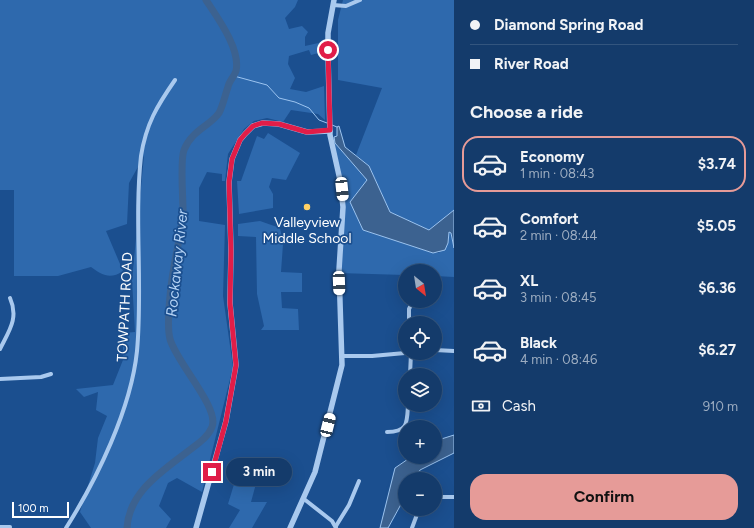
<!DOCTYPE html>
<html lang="en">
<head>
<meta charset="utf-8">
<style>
  body { margin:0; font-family:Figtree,sans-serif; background:#1d4271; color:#f1f3f6; height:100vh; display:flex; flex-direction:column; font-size:15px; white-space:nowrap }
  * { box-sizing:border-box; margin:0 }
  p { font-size:13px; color:#9dadc1 }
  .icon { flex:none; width:22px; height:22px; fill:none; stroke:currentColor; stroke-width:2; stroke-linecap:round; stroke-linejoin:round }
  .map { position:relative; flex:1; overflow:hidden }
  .panel { display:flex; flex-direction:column; background:#143b6b; width:300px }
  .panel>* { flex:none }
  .top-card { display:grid; align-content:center; height:88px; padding:0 16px; background:#143b6b }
  .needle { width:26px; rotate:150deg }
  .tools { position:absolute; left:398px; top:264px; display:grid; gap:8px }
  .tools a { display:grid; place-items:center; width:44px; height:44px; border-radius:50%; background:#143b6b; box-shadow:0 4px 16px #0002,0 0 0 1px #33557e; font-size:20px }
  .scale { position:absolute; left:12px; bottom:10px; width:57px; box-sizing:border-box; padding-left:4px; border:2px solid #fff; border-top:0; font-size:11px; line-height:14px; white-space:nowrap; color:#fff; -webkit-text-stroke:3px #1b4f8f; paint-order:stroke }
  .end { position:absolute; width:18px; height:18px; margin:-9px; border:5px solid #e11d48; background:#fff; box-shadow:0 0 0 2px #fff }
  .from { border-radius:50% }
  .bubble { position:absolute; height:28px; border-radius:14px; background:#143b6b; box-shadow:0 4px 16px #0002,0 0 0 1px #33557e; font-size:13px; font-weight:700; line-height:28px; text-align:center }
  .car { position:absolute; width:12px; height:24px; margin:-12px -6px; border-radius:5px; box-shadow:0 0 3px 1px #0007; background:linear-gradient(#fff 24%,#345 0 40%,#fff 0 76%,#345 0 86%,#fff 0) }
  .top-card b { display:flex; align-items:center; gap:14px; height:38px; font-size:15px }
  .top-card b+b { border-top:1px solid #33557e }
  .top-card i { width:10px; height:10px; background:#f1f3f6 }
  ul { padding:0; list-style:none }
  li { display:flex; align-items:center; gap:12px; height:56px; margin:0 8px 6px; padding:0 8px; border:2px solid transparent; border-radius:16px }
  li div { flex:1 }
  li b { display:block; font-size:15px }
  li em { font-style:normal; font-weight:700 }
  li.current { border-color:#e69b98 }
  li>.icon { width:36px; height:36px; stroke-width:1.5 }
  h2 { padding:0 16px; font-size:18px; line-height:48px }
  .pay { display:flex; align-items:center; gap:10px; height:44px; padding:0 16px; font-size:15px }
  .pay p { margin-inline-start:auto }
  .primary-button { display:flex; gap:8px; margin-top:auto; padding:8px 16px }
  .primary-button a { flex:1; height:46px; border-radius:16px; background:#e69b98; color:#111; font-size:16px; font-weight:700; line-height:46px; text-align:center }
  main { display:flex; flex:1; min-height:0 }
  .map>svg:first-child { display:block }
  .green { fill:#2e69ad }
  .water { fill:#3c6290; stroke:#9cc4f0 }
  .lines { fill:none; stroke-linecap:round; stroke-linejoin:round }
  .stream { stroke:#9cc4f0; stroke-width:1 }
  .river { stroke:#3c6290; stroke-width:7 }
  .minor { stroke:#a9c9ee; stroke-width:4 }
  .tertiary { stroke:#a9c9ee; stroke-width:5.5 }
  .route { stroke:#e11d48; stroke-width:5 }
  .poi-dot { fill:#ffd166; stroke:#1b4f8f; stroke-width:1.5 }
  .labels { text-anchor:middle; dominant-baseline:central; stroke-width:3.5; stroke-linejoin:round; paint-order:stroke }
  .poi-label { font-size:14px; fill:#fff; stroke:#1b4f8f }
  .street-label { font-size:14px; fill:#fff; stroke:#1b4f8f }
  .water-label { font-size:15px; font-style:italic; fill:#b5d3f5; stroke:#1b4f8f }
</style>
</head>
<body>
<main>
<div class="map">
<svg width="454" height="528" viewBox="0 0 454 528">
  <rect width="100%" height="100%" fill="#1b4f8f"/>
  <g class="green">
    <path d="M0,0h298l-3,7 -10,11 4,11 13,-3 6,6 -3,5v9l18,-4 -1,10 -11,3 -2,-5 -20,6 -1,8 7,14 -5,11 16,3 18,-6 1,34 -7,-6 -27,-4 -8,12 -16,-4 -13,3 -10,8 -16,25 -3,27h-3v-7l-15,-2 -8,16v33l26,4 -2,71 10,71 -31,125 -25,-14 -9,5 -9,23 12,13 -5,9h-75l-11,-16 15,-49 3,-25 9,-22 -11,-6 2,-18 -14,5 -8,-8 37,-4 10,-25v-27l12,-1 -3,-52 12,-124 -15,27 -2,41 -21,7 17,40c-13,9 -21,4 -32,-4l-33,9h-44v-86h-14z"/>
    <polygon points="343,0 454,0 454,210 446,216 445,220 429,230 390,212 369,166 356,155 382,88 338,80 338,20"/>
    <polygon points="268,133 300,153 286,180 272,178 269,187 273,194 273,208 239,214 237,181 241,181 257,136 264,139"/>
    <polygon points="334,137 335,143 367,180 350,202 363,230 433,253 439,253 448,237 448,233 451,233 454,248 454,277 435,276 435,271 405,271 405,275 338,273 343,205 331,140"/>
    <polygon points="260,221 280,228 283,244 281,272 302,273 302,292 281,292 282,308 298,309 299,330 261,330 264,326 257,294 256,237 238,236 238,224"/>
    <polygon points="257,480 251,502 267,502 252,528 229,528 240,510 228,504 235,481"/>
  </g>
  <g class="water">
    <polygon points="339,126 345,147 369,166 390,212 429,230 454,210 454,248 451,233 449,232 448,243 445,250 433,253 363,230 350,202 367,180 335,143 334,137 337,136 337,127"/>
    <polygon points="454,435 454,453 420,470 415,479 405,479 405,497 388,528 380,528 395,468 411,457 435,457 435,441"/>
  </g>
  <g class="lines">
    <g class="stream">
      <polyline points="234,76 267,85 279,98 295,102 309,108 319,120 327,123"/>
      <polyline points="332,125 337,127"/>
    </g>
    <path class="river" d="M127,528c2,-37 37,-58 64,-79 8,-6 17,-12 21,-22 8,-19 -36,-65 -42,-88 -4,-15 1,-56 4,-72 3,-19 8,-37 9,-57 0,-13 -3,-50 1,-60 8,-20 26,-24 35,-37 4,-7 6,-18 9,-26 1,-6 6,-10 8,-16 5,-22 -19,-54 -30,-71"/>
    <g class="minor">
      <polyline points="333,5 346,6 360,0"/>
      <polyline points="409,323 409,309 413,301"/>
      <path d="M0,349c9,-18 19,-31 10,-51"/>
      <polyline points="435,350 454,351"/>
      <polyline points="343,356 372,356 405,353"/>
      <polyline points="410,375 411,353"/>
      <polyline points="0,379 41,377 51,374"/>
      <path d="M387,432c21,0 20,-9 21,-27"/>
      <polyline points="435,497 454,497"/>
      <polyline points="304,499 332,521 336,528"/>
      <polyline points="336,526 349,505 359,481"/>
      <polyline points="0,527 10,527"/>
      <path d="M66,528c31,-49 65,-119 71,-177 6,-65 -3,-130 4,-195 5,-32 16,-50 34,-76"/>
      <polyline points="412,528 419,509"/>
    </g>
    <g class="tertiary">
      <polyline points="196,528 226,421 236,365 230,303 231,251 229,182 232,159 240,140 245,134 253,126 263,123 279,124 307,132 330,131"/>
      <polyline points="290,528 315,472 342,365 339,270 343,207 340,180 330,135 328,54 328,33 334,0"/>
    </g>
  </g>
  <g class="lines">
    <polyline class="route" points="212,472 226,421 236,365 230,303 231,251 229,182 232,159 240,140 245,134 253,126 262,123 279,124 307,132 330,130 328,50"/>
  </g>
  <circle class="poi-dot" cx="307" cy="207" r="4"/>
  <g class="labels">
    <g class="poi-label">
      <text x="307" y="222">Valleyview<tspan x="307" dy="16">Middle School</tspan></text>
    </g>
    <g class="street-label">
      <text transform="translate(125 307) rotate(-87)">TOWPATH ROAD</text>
    </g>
    <g class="water-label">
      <text transform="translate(177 263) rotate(-84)">Rockaway River</text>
    </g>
  </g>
</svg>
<div class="tools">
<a><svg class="needle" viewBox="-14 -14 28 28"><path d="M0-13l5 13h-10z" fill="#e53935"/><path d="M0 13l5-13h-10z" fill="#9dadc1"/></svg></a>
<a><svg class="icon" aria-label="locate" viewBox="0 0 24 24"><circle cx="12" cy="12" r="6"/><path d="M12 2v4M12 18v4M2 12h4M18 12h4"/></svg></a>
<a><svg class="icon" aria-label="layers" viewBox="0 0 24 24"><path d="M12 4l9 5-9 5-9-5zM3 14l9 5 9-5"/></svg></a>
<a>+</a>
<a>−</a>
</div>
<div class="scale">100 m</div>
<i class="end from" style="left:328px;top:50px"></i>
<i class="end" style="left:212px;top:472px"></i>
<div class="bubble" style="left:226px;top:458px;width:66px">3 min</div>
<i class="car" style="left:342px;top:189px;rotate:174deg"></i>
<i class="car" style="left:339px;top:283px;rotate:178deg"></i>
<i class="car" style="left:328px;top:425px;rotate:14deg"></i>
</div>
<section class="panel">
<div class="top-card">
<b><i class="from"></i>Diamond Spring Road</b>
<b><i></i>River Road</b>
</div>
<h2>Choose a ride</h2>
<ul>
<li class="current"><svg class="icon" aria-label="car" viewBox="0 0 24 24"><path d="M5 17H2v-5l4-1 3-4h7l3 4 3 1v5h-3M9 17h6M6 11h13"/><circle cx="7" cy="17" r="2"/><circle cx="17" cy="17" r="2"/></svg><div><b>Economy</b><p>1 min · 08:43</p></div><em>$3.74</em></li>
<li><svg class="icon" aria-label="car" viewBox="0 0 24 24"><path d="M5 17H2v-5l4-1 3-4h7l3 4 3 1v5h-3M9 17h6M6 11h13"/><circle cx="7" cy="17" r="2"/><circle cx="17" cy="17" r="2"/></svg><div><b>Comfort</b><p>2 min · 08:44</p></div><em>$5.05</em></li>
<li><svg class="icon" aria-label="car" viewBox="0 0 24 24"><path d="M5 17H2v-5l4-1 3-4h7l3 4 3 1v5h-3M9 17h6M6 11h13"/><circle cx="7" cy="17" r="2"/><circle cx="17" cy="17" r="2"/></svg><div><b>XL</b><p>3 min · 08:45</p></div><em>$6.36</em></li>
<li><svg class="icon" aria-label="car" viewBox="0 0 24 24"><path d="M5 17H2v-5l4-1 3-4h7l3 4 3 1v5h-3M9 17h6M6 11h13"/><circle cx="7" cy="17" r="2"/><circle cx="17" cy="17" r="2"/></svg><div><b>Black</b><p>4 min · 08:46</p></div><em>$6.27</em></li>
</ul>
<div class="pay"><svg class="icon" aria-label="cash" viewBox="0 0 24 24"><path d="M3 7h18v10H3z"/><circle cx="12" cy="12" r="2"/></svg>Cash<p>910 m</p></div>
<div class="primary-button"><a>Confirm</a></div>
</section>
</main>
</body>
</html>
